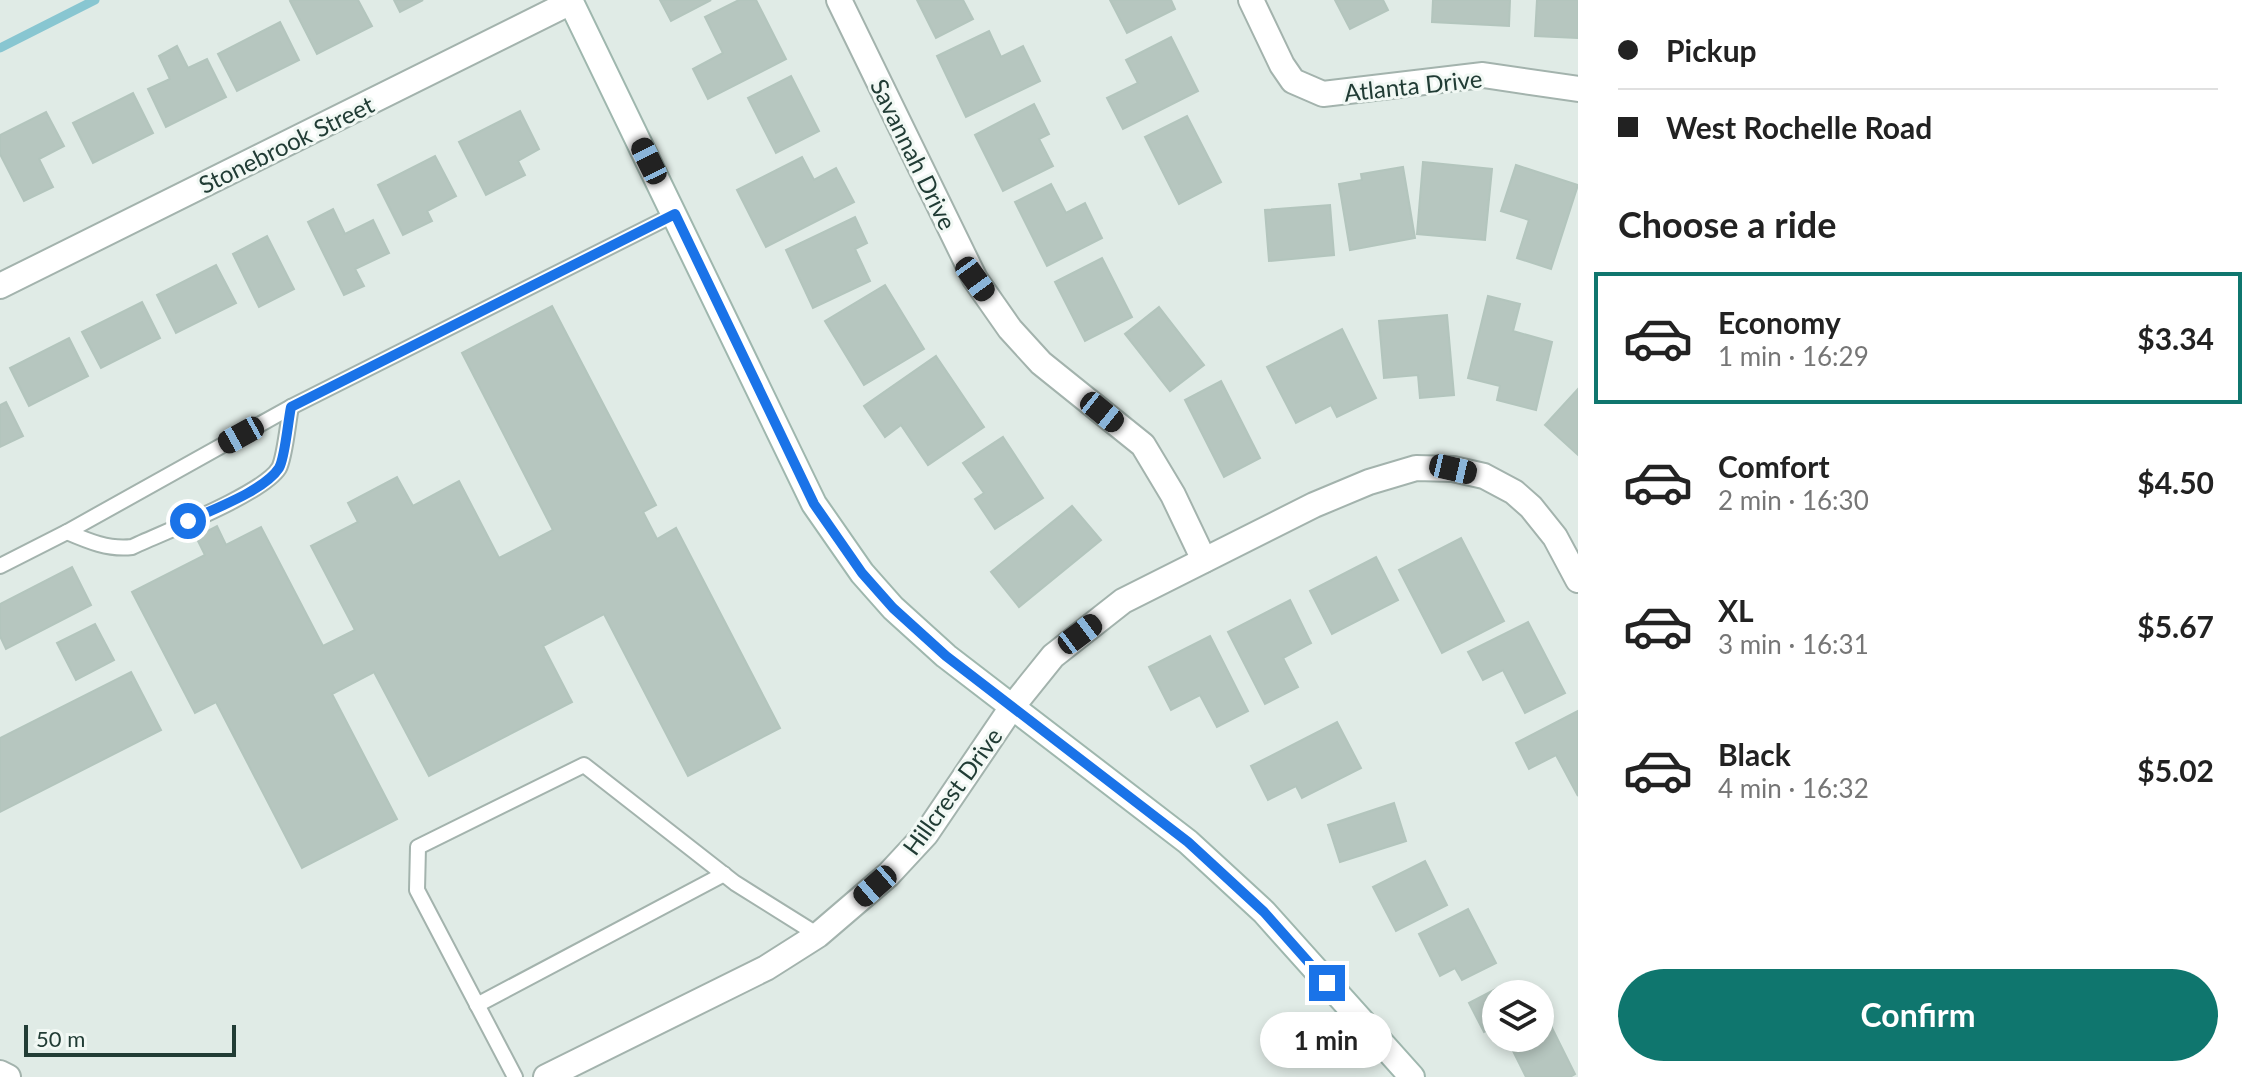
<!DOCTYPE html>
<html lang="en">
<head>
<meta charset="utf-8">
<style>
  body { margin:0; font-family:Lato,sans-serif; background:#f2f2f2; color:#222; height:100vh; display:flex; flex-direction:column; font-size:30px; white-space:nowrap }
  * { box-sizing:border-box; margin:0 }
  p { font-size:26px; color:#767676 }
  .icon { flex:none; width:44px; height:44px; fill:none; stroke:currentColor; stroke-width:2; stroke-linecap:round; stroke-linejoin:round }
  .map { position:relative; flex:1; overflow:hidden }
  .details { display:flex; flex-direction:column; background:#fff; width:680px }
  .details>* { flex:none }
  .top-card { display:grid; align-content:center; height:176px; padding:0 40px; background:#fff }
  .buttons { position:absolute; left:1482px; top:980px; display:grid; gap:16px }
  .buttons a { display:grid; place-items:center; width:72px; height:72px; border-radius:50%; background:#fff; box-shadow:0 4px 12px #0003; font-size:40px }
  .scale { position:absolute; left:24px; bottom:20px; width:212px; box-sizing:border-box; padding-left:8px; border:4px solid #213c35; border-top:0; font-size:22px; line-height:28px; white-space:nowrap; color:#213c35; -webkit-text-stroke:6px #f1f8f4; paint-order:stroke }
  .end { position:absolute; width:36px; height:36px; margin:-18px; border:10px solid #1a73e8; background:#fff; box-shadow:0 0 0 4px #fff }
  .from { border-radius:50% }
  .bubble { position:absolute; height:56px; border-radius:28px; background:#fff; box-shadow:0 4px 12px #0003; font-size:26px; font-weight:700; line-height:56px; text-align:center }
  .car { position:absolute; width:24px; height:48px; margin:-24px -12px; border-radius:10px; box-shadow:0 0 6px 2px #0007; background:linear-gradient(#222 24%,#8ab4d8 0 40%,#222 0 76%,#8ab4d8 0 86%,#222 0) }
  .top-card b { display:flex; align-items:center; gap:28px; height:76px; font-size:30px }
  .top-card b+b { border-top:2px solid #e0e0e0 }
  .top-card i { width:20px; height:20px; background:#222 }
  ul { padding:0; list-style:none }
  li { display:flex; align-items:center; gap:24px; height:132px; margin:0 16px 12px; padding:0 24px; border:4px solid transparent; border-radius:0px }
  li div { flex:1 }
  li b { display:block; font-size:30px }
  li em { font-style:normal; font-weight:700 }
  li.active { border-color:#0f766e }
  li>.icon { width:72px; height:72px; stroke-width:1.5 }
  h2 { padding:0 40px; font-size:36px; line-height:96px }
  .button { display:flex; gap:16px; margin-top:auto; padding:16px 40px }
  .button a { flex:1; height:92px; border-radius:48px; background:#0f766e; color:#fff; font-size:32px; font-weight:700; line-height:92px; text-align:center }
  main { display:flex; flex:1; min-height:0 }
  .map>svg:first-child { display:block }
  .lines { fill:none; stroke-linecap:round; stroke-linejoin:round }
  .stream { stroke:#88c6d1; stroke-width:9 }
  .building { fill:#b6c6bf; stroke:#b3c5bd; stroke-width:2 }
  .service-casing { stroke:#a3b3ad; stroke-width:18 }
  .minor-casing { stroke:#a3b3ad; stroke-width:28 }
  .secondary-casing { stroke:#9fb7ae; stroke-width:28 }
  .service { stroke:#fff; stroke-width:14 }
  .minor { stroke:#fff; stroke-width:24 }
  .secondary { stroke:#fff; stroke-width:24 }
  .route { stroke:#1a73e8; stroke-width:10 }
  .labels { text-anchor:middle; dominant-baseline:central; stroke-width:6; stroke-linejoin:round; paint-order:stroke }
  .street-label { font-size:24px; fill:#213c35; stroke:#f1f8f4 }
</style>
</head>
<body>
<main>
<div class="map">
<svg width="1578" height="1077" viewBox="0 0 1578 1077">
  <rect width="100%" height="100%" fill="#e0ebe6"/>
  <g class="lines">
    <polyline class="stream" points="0,48 95,0"/>
  </g>
  <g class="building">
    <polygon points="292,0 358,0 372,26 317,54 290,1"/>
    <polygon points="394,0 423,0 400,12"/>
    <polygon points="660,0 711,0 671,21"/>
    <polygon points="739,0 756,0 786,59 708,99 693,69 723,53 705,17"/>
    <polygon points="917,0 963,0 973,19 936,38"/>
    <polygon points="1110,0 1171,0 1175,9 1127,33"/>
    <polygon points="1335,0 1383,0 1388,10 1350,29"/>
    <polygon points="1433,0 1510,0 1509,26 1432,22"/>
    <polygon points="1537,0 1578,0 1578,38 1535,36"/>
    <polygon points="280,22 299,60 237,91 218,54"/>
    <polygon points="989,31 1001,57 1023,46 1040,81 966,117 937,56"/>
    <polygon points="1171,37 1198,91 1123,129 1107,98 1138,83 1126,60"/>
    <polygon points="177,46 188,68 207,59 226,97 166,127 148,89 170,79 159,56"/>
    <polygon points="791,76 819,131 776,153 748,98"/>
    <polygon points="133,93 153,133 93,163 73,123"/>
    <polygon points="1034,104 1049,134 1039,139 1053,166 1003,191 975,135"/>
    <polygon points="520,111 539,149 518,161 525,175 486,195 459,142"/>
    <polygon points="46,112 64,146 39,159 53,187 24,201 0,154 0,135"/>
    <polygon points="1187,116 1221,182 1179,204 1145,137"/>
    <polygon points="435,156 456,196 427,211 432,221 403,235 378,185"/>
    <polygon points="802,157 814,180 836,168 854,202 766,247 737,190"/>
    <polygon points="1423,162 1492,169 1485,240 1417,234"/>
    <polygon points="1516,165 1578,185 1551,269 1517,258 1529,220 1501,211"/>
    <polygon points="1403,167 1415,238 1350,250 1339,184 1362,180 1361,174"/>
    <polygon points="1051,184 1066,213 1085,203 1102,238 1047,266 1015,202"/>
    <polygon points="1330,205 1334,255 1269,261 1265,210"/>
    <polygon points="333,209 345,234 373,220 389,253 355,269 364,286 344,295 308,222"/>
    <polygon points="855,217 867,243 855,249 870,281 813,308 786,250"/>
    <polygon points="267,236 294,289 259,307 233,254"/>
    <polygon points="1102,258 1132,317 1085,341 1055,282"/>
    <polygon points="216,265 236,303 176,333 157,295"/>
    <polygon points="885,285 924,349 864,385 825,321"/>
    <polygon points="1488,296 1520,304 1513,331 1552,342 1536,410 1497,400 1500,386 1468,378"/>
    <polygon points="142,302 160,338 101,368 82,332"/>
    <polygon points="552,306 656,505 643,512 657,539 676,528 780,728 688,776 604,614 543,646 572,702 429,776 374,672 332,694 397,819 302,868 216,702 195,713 132,592 205,555 196,537 217,526 226,545 261,527 323,646 355,630 311,546 358,522 348,503 397,477 413,506 459,481 499,558 553,530 462,353"/>
    <polygon points="1159,307 1204,365 1170,391 1125,334"/>
    <polygon points="1447,315 1454,395 1420,398 1418,375 1384,378 1379,321"/>
    <polygon points="1342,329 1376,398 1337,417 1331,405 1296,423 1267,367"/>
    <polygon points="69,338 88,376 29,406 10,368"/>
    <polygon points="936,356 984,427 928,465 901,425 885,437 864,406"/>
    <polygon points="1221,381 1260,458 1224,477 1185,400"/>
    <polygon points="1578,389 1578,455 1545,425"/>
    <polygon points="6,402 23,436 0,447 0,405"/>
    <polygon points="1003,437 1043,498 995,529 975,499 984,493 963,463"/>
    <polygon points="1072,506 1101,540 1019,607 991,572"/>
    <polygon points="1461,538 1504,621 1442,653 1399,570"/>
    <polygon points="1376,557 1398,600 1332,634 1310,591"/>
    <polygon points="72,567 91,605 6,649 0,636 0,604"/>
    <polygon points="1290,600 1311,643 1283,658 1298,687 1265,704 1228,632"/>
    <polygon points="1528,622 1565,693 1525,713 1503,670 1483,680 1468,652"/>
    <polygon points="95,624 114,660 76,680 57,643"/>
    <polygon points="1210,636 1248,711 1217,727 1200,695 1171,710 1149,667"/>
    <polygon points="131,672 161,730 0,812 0,738"/>
    <polygon points="1578,711 1578,796 1556,755 1529,769 1516,743"/>
    <polygon points="1337,722 1361,768 1302,798 1296,786 1268,800 1251,766"/>
    <polygon points="1394,803 1406,841 1340,862 1328,825"/>
    <polygon points="1425,861 1447,905 1396,931 1373,887"/>
    <polygon points="1468,909 1496,963 1462,980 1455,968 1440,976 1419,934"/>
    <polygon points="1496,989 1498,994 1496,994 1496,1026 1484,1032 1469,1003"/>
    <polygon points="1549,1022 1575,1074 1570,1077 1526,1077 1509,1043 1518,1038 1540,1038 1540,1027"/>
  </g>
  <g class="lines">
    <defs>
      <g id="service">
        <path d="M67,532c21,9 42,18 65,15 32,-15 131,-53 147,-79 6,-11 9,-47 12,-61"/>
        <polyline points="0,566 67,532 291,407 675,214"/>
        <polyline points="477,1005 724,874"/>
        <polyline points="515,1077 417,890 418,847 584,765 735,883 818,935"/>
      </g>
      <g id="minor">
        <polyline points="839,0 975,279 1010,329 1041,363 1143,445 1173,495 1204,560"/>
        <polyline points="1251,0 1282,65 1293,81 1323,94 1483,75 1578,89"/>
        <polyline points="0,286 571,2"/>
        <polyline points="0,1073 8,1077"/>
        <polyline points="546,1077 766,968 818,935 888,875 926,834 1012,707 1053,656 1123,601 1314,505 1369,482 1416,468 1453,469 1484,476 1514,492 1531,507 1555,537 1578,580"/>
      </g>
      <polyline id="secondary" points="570,0 814,504 862,573 893,608 946,656 1188,842 1264,912 1412,1077"/>
    </defs>
    <use href="#service" class="service-casing"/>
    <use href="#minor" class="minor-casing"/>
    <use href="#secondary" class="secondary-casing"/>
    <use href="#service" class="service"/>
    <use href="#minor" class="minor"/>
    <use href="#secondary" class="secondary"/>
  </g>
  <g class="lines">
    <path class="route" d="M188,521c25,-12 76,-30 91,-53 6,-10 9,-47 12,-61l384,-193 139,290 48,69 31,35 53,48 242,186 76,70 63,71"/>
  </g>
  <g class="labels">
    <g class="street-label">
      <text transform="translate(1413 85) rotate(-6)">Atlanta Drive</text>
      <text transform="translate(286 144) rotate(-26)">Stonebrook Street</text>
      <text transform="translate(914 154) rotate(64)">Savannah Drive</text>
      <text transform="translate(952 791) rotate(-54)">Hillcrest Drive</text>
    </g>
  </g>
</svg>
<div class="buttons">
<a><svg class="icon" aria-label="layers" viewBox="0 0 24 24"><path d="M12 4l9 5-9 5-9-5zM3 14l9 5 9-5"/></svg></a>
</div>
<div class="scale">50 m</div>
<i class="end from" style="left:188px;top:521px"></i>
<i class="end" style="left:1327px;top:983px"></i>
<div class="bubble" style="left:1260px;top:1012px;width:132px">1 min</div>
<i class="car" style="left:649px;top:161px;rotate:334deg"></i>
<i class="car" style="left:975px;top:279px;rotate:144deg"></i>
<i class="car" style="left:1102px;top:412px;rotate:129deg"></i>
<i class="car" style="left:241px;top:435px;rotate:241deg"></i>
<i class="car" style="left:1453px;top:469px;rotate:103deg"></i>
<i class="car" style="left:1080px;top:634px;rotate:53deg"></i>
<i class="car" style="left:875px;top:886px;rotate:229deg"></i>
</div>
<section class="details">
<div class="top-card">
<b><i class="from"></i>Pickup</b>
<b><i></i>West Rochelle Road</b>
</div>
<h2>Choose a ride</h2>
<ul>
<li class="active"><svg class="icon" aria-label="car" viewBox="0 0 24 24"><path d="M5 17H2v-5l4-1 3-4h7l3 4 3 1v5h-3M9 17h6M6 11h13"/><circle cx="7" cy="17" r="2"/><circle cx="17" cy="17" r="2"/></svg><div><b>Economy</b><p>1 min · 16:29</p></div><em>$3.34</em></li>
<li><svg class="icon" aria-label="car" viewBox="0 0 24 24"><path d="M5 17H2v-5l4-1 3-4h7l3 4 3 1v5h-3M9 17h6M6 11h13"/><circle cx="7" cy="17" r="2"/><circle cx="17" cy="17" r="2"/></svg><div><b>Comfort</b><p>2 min · 16:30</p></div><em>$4.50</em></li>
<li><svg class="icon" aria-label="car" viewBox="0 0 24 24"><path d="M5 17H2v-5l4-1 3-4h7l3 4 3 1v5h-3M9 17h6M6 11h13"/><circle cx="7" cy="17" r="2"/><circle cx="17" cy="17" r="2"/></svg><div><b>XL</b><p>3 min · 16:31</p></div><em>$5.67</em></li>
<li><svg class="icon" aria-label="car" viewBox="0 0 24 24"><path d="M5 17H2v-5l4-1 3-4h7l3 4 3 1v5h-3M9 17h6M6 11h13"/><circle cx="7" cy="17" r="2"/><circle cx="17" cy="17" r="2"/></svg><div><b>Black</b><p>4 min · 16:32</p></div><em>$5.02</em></li>
</ul>
<div class="button"><a>Confirm</a></div>
</section>
</main>
</body>
</html>
